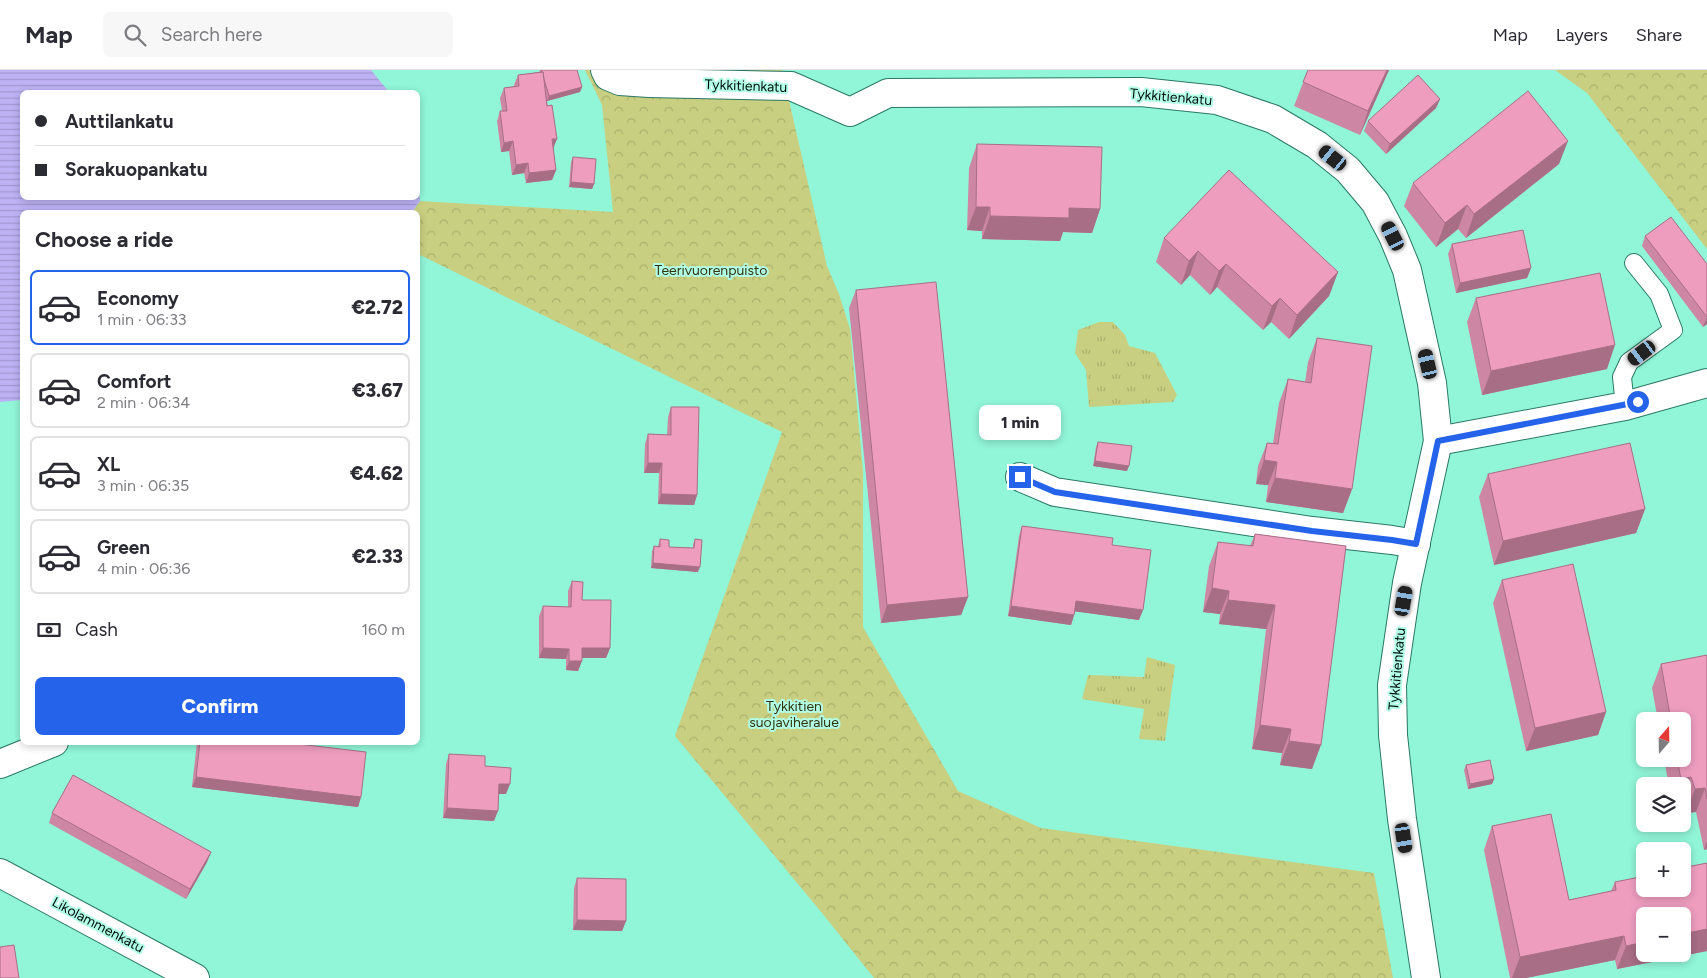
<!DOCTYPE html>
<html lang="en">
<head>
<meta charset="utf-8">
<style>
  body { margin:0; font-family:Figtree,sans-serif; background:#f7f7f7; color:#2b2b33; height:100vh; display:flex; flex-direction:column; font-size:19px; white-space:nowrap }
  * { box-sizing:border-box; margin:0 }
  p { font-size:16px; color:#7c7c81 }
  .icon { flex:none; width:28px; height:28px; fill:none; stroke:currentColor; stroke-width:2; stroke-linecap:round; stroke-linejoin:round }
  .map { position:relative; flex:1; overflow:hidden }
  .panel { position:absolute; left:20px; top:140px; width:400px; height:535px; display:flex; flex-direction:column; background:#fff; border-radius:8px; box-shadow:0 2px 8px #0003 }
  .panel>* { flex:none }
  .guide { position:absolute; left:20px; top:20px; width:400px; height:110px; border-radius:8px; box-shadow:0 2px 8px #0003; display:grid; align-content:center; height:110px; padding:0 15px; background:#fff }
  .needle { width:32px; rotate:20deg }
  .tools { position:absolute; left:1636px; top:642px; display:grid; gap:10px }
  .tools a { display:grid; place-items:center; width:55px; height:55px; border-radius:8px; background:#fff; box-shadow:0 2px 8px #0003; font-size:25px }
  .end { position:absolute; width:22px; height:22px; margin:-11px; border:6px solid #2563eb; background:#fff; box-shadow:0 0 0 2px #fff }
  .from { border-radius:50% }
  .bubble { position:absolute; height:35px; border-radius:8px; background:#fff; box-shadow:0 2px 8px #0003; font-size:16px; font-weight:800; line-height:35px; text-align:center }
  .car { position:absolute; width:15px; height:30px; margin:-15px -8px; border-radius:6px; box-shadow:0 0 4px 1px #0007; background:linear-gradient(#222 24%,#8ab4d8 0 40%,#222 0 76%,#8ab4d8 0 86%,#222 0) }
  .guide b { display:flex; align-items:center; gap:18px; height:48px; font-size:19px }
  .guide b+b { border-top:1px solid #e1e1e2 }
  .guide i { width:12px; height:12px; background:#2b2b33 }
  ul { padding:0; list-style:none }
  li { display:flex; align-items:center; gap:15px; height:75px; margin:0 10px 8px; padding:0 5px; border:2px solid #e1e1e2; border-radius:8px }
  li div { flex:1 }
  li b { display:block; font-size:19px }
  li em { font-style:normal; font-weight:800 }
  li.current { border-color:#2563eb }
  li>.icon { width:45px; height:45px; stroke-width:1.5 }
  h2 { padding:0 15px; font-size:22px; line-height:60px }
  .pay { display:flex; align-items:center; gap:12px; height:55px; padding:0 15px; font-size:19px }
  .pay p { margin-inline-start:auto }
  .action { display:flex; gap:10px; margin-top:auto; padding:10px 15px }
  .action a { flex:1; height:58px; border-radius:8px; background:#2563eb; color:#fff; font-size:20px; font-weight:800; line-height:58px; text-align:center }
  header { display:flex; align-items:center; gap:30px; box-sizing:border-box; height:70px; padding:0 25px; background:#fff; border-bottom:1px solid #e1e1e2 }
  header strong { font-size:24px }
  nav { display:flex; gap:28px; margin-inline-start:auto; font-size:18px }
  .search { width:350px; height:45px; background:#f7f7f7; display:flex; align-items:center; gap:12px; box-sizing:border-box; padding:0 18px; border-radius:8px; color:#7c7c81; font-size:19px }
  .map>svg:first-child { display:block }
  .forest { fill:url(#forest-crowns) }
  .park { fill:url(#park-tufts) }
  .water { fill:url(#water-rules) }
  .lines { fill:none; stroke-linecap:round; stroke-linejoin:round }
  .lane-casing { stroke:#2a7965; stroke-width:20 }
  .street-casing { stroke:#2a7965; stroke-width:30 }
  .lane { stroke:#fff; stroke-width:18 }
  .street { stroke:#fff; stroke-width:28 }
  .wall { fill:#cd87a4 }
  .shaded-wall { fill:#a76e86 }
  .building { fill:#ee9dbf; stroke:#a76e86 }
  .route { stroke:#2563eb; stroke-width:6 }
  .labels { text-anchor:middle; dominant-baseline:central; stroke-width:4; stroke-linejoin:round; paint-order:stroke }
  .street-label { font-size:14px; fill:#000f0a; stroke:#b1ffe6 }
  .park-label { font-size:14px; fill:#32340c; stroke:#b1ffe6 }
</style>
</head>
<body>
<header>
<strong>Map</strong>
<div class="search"><svg class="icon" aria-label="search" viewBox="0 0 24 24"><circle cx="10" cy="10" r="6"/><path d="M15 15l6 6"/></svg>Search here</div>
<nav><a>Map</a><a>Layers</a><a>Share</a></nav>
</header>
<div class="map">
<svg width="1707" height="908" viewBox="0 0 1707 908">
  <defs>
    <pattern id="forest-crowns" width="20" height="18" patternUnits="userSpaceOnUse" patternTransform="scale(1.25)"><rect width="20" height="18" fill="#c8cf80"/><path d="M2 6a3 3 0 1 1 6 0M12 15a3 3 0 1 1 6 0" fill="none" stroke="#aab16d"/></pattern>
    <pattern id="park-tufts" width="24" height="20" patternUnits="userSpaceOnUse" patternTransform="scale(1.25)"><rect width="24" height="20" fill="#c8cf80"/><path d="M3 7l-1-3M5 7V3M7 7l1-3M15 17l-1-3M17 17v-4M19 17l1-3" fill="none" stroke="#aab16d"/></pattern>
    <pattern id="water-rules" width="6" height="5" patternUnits="userSpaceOnUse" patternTransform="scale(1.25)"><rect width="6" height="5" fill="#beb2f5"/><path d="M0 2.5h6" fill="none" stroke="#a298d1"/></pattern>
  </defs>
  <rect width="100%" height="100%" fill="#91f6d8"/>
  <g class="forest">
    <polygon points="585,0 782,0 827,196 839,224 850,259 863,401 863,557 958,721 1041,758 1374,803 1393,908 874,908 822,843 675,666 782,362 418,184 418,142 412,142 420,131 613,142 602,35"/>
    <polygon points="1555,0 1707,0 1707,179 1587,23"/>
  </g>
  <g class="park">
    <polygon points="1099,252 1113,252 1125,265 1129,276 1155,283 1177,325 1173,332 1089,337 1086,300 1075,283 1078,260"/>
    <polygon points="1147,587 1175,595 1165,671 1139,669 1144,639 1082,629 1088,605 1144,607"/>
  </g>
  <polygon class="water" points="0,0 371,0 389,22 22,22 22,128 418,128 418,114 420,131 412,142 22,142 22,330 0,332"/>
  <g class="lines">
    <defs>
      <polyline id="lane" points="1625,336 1622,307 1629,292 1673,260 1659,224 1634,193"/>
      <g id="street">
        <polyline points="605,0 608,6 620,11 649,13 791,16 850,42 888,23 1141,22 1217,30 1273,49 1317,75 1348,100 1375,132 1393,166 1407,200 1432,313 1438,371 1407,513 1392,615 1393,665 1402,749 1426,908"/>
        <polyline points="1438,371 1625,336 1707,313"/>
        <polyline points="1020,407 1055,422 1312,461 1392,470 1416,474"/>
        <polyline points="0,694 54,672"/>
        <polyline points="0,803 195,908"/>
      </g>
    </defs>
    <use href="#lane" class="lane-casing"/>
    <use href="#street" class="street-casing"/>
    <use href="#lane" class="lane"/>
    <use href="#street" class="street"/>
  </g>
  <g class="wall">
    <polygon points="540,0 582,17 580,22 547,31 556,100 552,110 526,113 524,103 512,105 509,81 501,82 497,51 500,41 502,41 500,28 504,18 514,16 514,15 518,5 539,2"/>
    <polygon points="1308,0 1389,0 1360,65 1294,36"/>
    <polygon points="1440,29 1436,38 1386,84 1364,61 1368,51"/>
    <polygon points="977,74 1100,139 1092,163 1063,162 1060,171 982,169 982,161 967,160 969,98"/>
    <polygon points="573,87 594,114 592,119 569,117 571,92"/>
    <polygon points="1559,94 1466,168 1458,159 1436,177 1404,136 1413,113"/>
    <polygon points="1645,166 1707,194 1707,254 1703,257 1642,176"/>
    <polygon points="1164,168 1338,202 1329,226 1289,269 1271,252 1263,260 1217,217 1210,225 1190,205 1181,215 1156,192"/>
    <polygon points="1452,174 1531,198 1527,208 1456,223 1448,184"/>
    <polygon points="856,220 968,527 961,545 881,553 849,238"/>
    <polygon points="1476,228 1607,299 1482,325 1467,252"/>
    <polygon points="1317,268 1352,419 1343,443 1266,432 1268,415 1256,414 1258,396 1267,373 1273,373 1279,333 1288,309 1305,312 1308,292"/>
    <polygon points="671,337 697,425 694,435 658,434 659,403 644,403 645,374 648,364 667,365 668,347"/>
    <polygon points="1098,372 1127,401 1093,396 1096,377"/>
    <polygon points="1488,404 1645,439 1636,463 1494,495 1479,427"/>
    <polygon points="1022,456 1112,475 1139,550 1075,541 1074,545 1071,555 1008,546 1019,466"/>
    <polygon points="1255,464 1346,476 1312,699 1280,695 1282,683 1252,679 1266,559 1219,554 1220,544 1203,542 1209,496 1218,472 1250,476"/>
    <polygon points="660,469 669,477 693,478 693,474 695,469 698,502 651,498 652,481 654,476 658,476"/>
    <polygon points="1502,510 1606,642 1598,665 1526,681 1493,533"/>
    <polygon points="572,511 610,578 606,588 582,588 578,601 566,600 566,589 539,588 539,546 543,536 568,537 568,521"/>
    <polygon points="1707,585 1707,779 1704,780 1696,742 1686,743 1682,732 1682,716 1669,716 1664,689 1682,689 1682,651 1658,651 1652,618 1661,594"/>
    <polygon points="197,672 282,672 361,727 358,737 192,717"/>
    <polygon points="449,684 485,696 506,724 498,724 494,751 443,748 446,694"/>
    <polygon points="1466,695 1494,709 1492,714 1468,719 1464,700"/>
    <polygon points="52,743 211,782 207,792 186,829 49,753"/>
    <polygon points="1492,756 1569,830 1611,821 1615,812 1707,793 1707,881 1617,899 1615,890 1526,908 1510,908 1484,780"/>
    <polygon points="577,808 626,851 622,861 573,860 574,818"/>
  </g>
  <g class="shaded-wall">
    <polygon points="1387,0 1389,0 1360,65 1368,41"/>
    <polygon points="582,17 580,22 547,31 549,26"/>
    <polygon points="1440,29 1436,38 1386,84 1390,74"/>
    <polygon points="552,69 557,69 553,79"/>
    <polygon points="513,71 509,81 501,82 504,73"/>
    <polygon points="1568,71 1559,94 1466,168 1474,144"/>
    <polygon points="528,93 524,103 512,105 516,95"/>
    <polygon points="556,100 552,110 526,113 529,103"/>
    <polygon points="571,112 594,114 592,119 569,117"/>
    <polygon points="1467,135 1458,159 1436,177 1445,153"/>
    <polygon points="976,137 990,137 982,161 967,160"/>
    <polygon points="1069,138 1100,139 1092,163 1063,162 1060,171 982,169 990,146"/>
    <polygon points="1198,181 1190,205 1181,215 1189,191"/>
    <polygon points="1226,194 1217,217 1210,225 1219,201"/>
    <polygon points="1531,198 1527,208 1456,223 1460,213"/>
    <polygon points="1338,202 1329,226 1289,269 1297,245"/>
    <polygon points="1280,228 1271,252 1263,260 1272,236"/>
    <polygon points="1707,247 1707,254 1703,257"/>
    <polygon points="1615,275 1607,299 1482,325 1491,301"/>
    <polygon points="1264,390 1277,392 1268,415 1256,414"/>
    <polygon points="1095,391 1129,396 1127,401 1093,396"/>
    <polygon points="648,393 662,393 659,403 644,403"/>
    <polygon points="1275,408 1352,419 1343,443 1266,432"/>
    <polygon points="661,424 697,425 694,435 658,434"/>
    <polygon points="1645,439 1636,463 1494,495 1503,471"/>
    <polygon points="653,493 700,497 698,502 651,498"/>
    <polygon points="1212,518 1229,521 1220,544 1203,542"/>
    <polygon points="968,527 961,545 881,553 887,535"/>
    <polygon points="1228,530 1275,535 1266,559 1219,554"/>
    <polygon points="1076,531 1143,540 1139,550 1072,541"/>
    <polygon points="1011,536 1074,545 1071,555 1008,546"/>
    <polygon points="543,578 569,579 566,589 539,588"/>
    <polygon points="582,578 610,578 606,588 579,588"/>
    <polygon points="569,591 582,591 578,601 566,600"/>
    <polygon points="1606,642 1598,665 1526,681 1535,658"/>
    <polygon points="1260,655 1291,659 1282,683 1252,679"/>
    <polygon points="1289,671 1321,675 1312,699 1280,695"/>
    <polygon points="196,707 361,727 358,737 192,717"/>
    <polygon points="1691,707 1682,730 1682,716 1678,716 1681,709"/>
    <polygon points="1494,709 1492,714 1468,719 1470,714"/>
    <polygon points="499,714 510,714 506,724 495,724"/>
    <polygon points="1705,718 1696,742 1686,743 1695,719"/>
    <polygon points="447,738 498,741 494,751 443,748"/>
    <polygon points="1707,771 1707,779 1704,780"/>
    <polygon points="211,782 207,792 186,829 190,819"/>
    <polygon points="577,850 626,851 622,861 573,860"/>
    <polygon points="1707,859 1707,881 1617,899 1626,876 1645,872 1645,884 1682,884 1682,864"/>
    <polygon points="1624,866 1615,890 1526,908 1512,908 1520,887"/>
  </g>
  <g class="building">
    <polygon points="541,0 577,0 582,17 549,26 544,9 543,2 542,2"/>
    <polygon points="1308,0 1387,0 1368,41 1303,12"/>
    <polygon points="543,2 547,36 552,35 557,69 552,69 556,100 529,103 528,93 516,95 513,71 504,73 500,41 507,41 504,18 519,16 518,5"/>
    <polygon points="1418,5 1440,29 1390,74 1368,51"/>
    <polygon points="1528,21 1568,71 1474,144 1467,135 1445,153 1413,113"/>
    <polygon points="977,74 1102,77 1100,139 1069,138 1069,148 990,146 990,137 976,137"/>
    <polygon points="573,87 596,89 594,114 571,112"/>
    <polygon points="1229,100 1338,202 1297,245 1280,228 1272,236 1226,194 1219,201 1198,181 1189,191 1164,168"/>
    <polygon points="1671,147 1707,194 1707,247 1645,166"/>
    <polygon points="1523,160 1531,198 1460,213 1452,174"/>
    <polygon points="1600,203 1615,275 1491,301 1476,228"/>
    <polygon points="936,212 968,527 887,535 856,220"/>
    <polygon points="1317,268 1372,276 1352,419 1275,408 1277,392 1264,390 1267,373 1278,374 1288,309 1311,313"/>
    <polygon points="671,337 699,337 697,425 661,424 662,393 648,393 648,364 671,365"/>
    <polygon points="1098,372 1132,376 1129,396 1095,391"/>
    <polygon points="1630,373 1645,439 1503,471 1488,404"/>
    <polygon points="1022,456 1113,468 1112,475 1151,480 1143,540 1076,531 1074,545 1011,536"/>
    <polygon points="1255,464 1346,476 1321,675 1289,671 1291,659 1260,655 1275,535 1228,530 1229,521 1212,518 1218,472 1253,476"/>
    <polygon points="660,469 669,470 669,477 694,478 695,469 702,470 700,497 653,493 654,476 660,477"/>
    <polygon points="1573,494 1606,642 1535,658 1502,510"/>
    <polygon points="572,511 583,512 582,530 611,530 610,578 582,578 582,591 569,591 569,579 543,578 543,536 571,537"/>
    <polygon points="1707,585 1707,729 1705,718 1695,719 1691,707 1681,709 1677,689 1682,689 1682,651 1671,651 1661,594"/>
    <polygon points="200,672 282,672 366,682 361,727 196,707"/>
    <polygon points="449,684 485,686 485,696 511,698 510,714 499,714 498,741 447,738"/>
    <polygon points="1490,690 1494,709 1470,714 1466,695"/>
    <polygon points="73,705 211,782 190,819 52,743"/>
    <polygon points="1551,744 1569,830 1616,820 1615,812 1645,806 1645,819 1682,819 1682,798 1707,793 1707,859 1682,864 1682,846 1645,846 1645,872 1626,876 1624,866 1520,887 1492,756"/>
    <polygon points="577,808 626,809 626,851 577,850"/>
    <polygon points="14,875 19,908 0,908 0,877"/>
  </g>
  <g class="lines">
    <polyline class="route" points="1020,407 1055,422 1312,461 1392,470 1416,474 1438,371 1638,332"/>
  </g>
  <g class="labels">
    <g class="street-label">
      <text transform="translate(746 16) rotate(2)">Tykkitienkatu</text>
      <text transform="translate(1171 27) rotate(5)">Tykkitienkatu</text>
      <text transform="translate(1397 599) rotate(-85)">Tykkitienkatu</text>
      <text transform="translate(98 855) rotate(28)">Likolammenkatu</text>
    </g>
    <g class="park-label">
      <text x="711" y="200">Teerivuorenpuisto</text>
      <text x="794" y="636">Tykkitien<tspan x="794" dy="16">suojaviheralue</tspan></text>
    </g>
  </g>
</svg>
<div class="tools">
<a><svg class="needle" viewBox="-14 -14 28 28"><path d="M0-13l5 13h-10z" fill="#e53935"/><path d="M0 13l5-13h-10z" fill="#7c7c81"/></svg></a>
<a><svg class="icon" aria-label="layers" viewBox="0 0 24 24"><path d="M12 4l9 5-9 5-9-5zM3 14l9 5 9-5"/></svg></a>
<a>+</a>
<a>−</a>
</div>
<i class="end from" style="left:1638px;top:332px"></i>
<i class="end" style="left:1020px;top:407px"></i>
<div class="bubble" style="left:979px;top:335px;width:82px">1 min</div>
<i class="car" style="left:1333px;top:88px;rotate:309deg"></i>
<i class="car" style="left:1393px;top:166px;rotate:333deg"></i>
<i class="car" style="left:1642px;top:283px;rotate:233deg"></i>
<i class="car" style="left:1428px;top:294px;rotate:347deg"></i>
<i class="car" style="left:1404px;top:531px;rotate:10deg"></i>
<i class="car" style="left:1404px;top:768px;rotate:171deg"></i>
<div class="guide">
<b><i class="from"></i>Auttilankatu</b>
<b><i></i>Sorakuopankatu</b>
</div>
<section class="panel">
<h2>Choose a ride</h2>
<ul>
<li class="current"><svg class="icon" aria-label="car" viewBox="0 0 24 24"><path d="M5 17H2v-5l4-1 3-4h7l3 4 3 1v5h-3M9 17h6M6 11h13"/><circle cx="7" cy="17" r="2"/><circle cx="17" cy="17" r="2"/></svg><div><b>Economy</b><p>1 min · 06:33</p></div><em>€2.72</em></li>
<li><svg class="icon" aria-label="car" viewBox="0 0 24 24"><path d="M5 17H2v-5l4-1 3-4h7l3 4 3 1v5h-3M9 17h6M6 11h13"/><circle cx="7" cy="17" r="2"/><circle cx="17" cy="17" r="2"/></svg><div><b>Comfort</b><p>2 min · 06:34</p></div><em>€3.67</em></li>
<li><svg class="icon" aria-label="car" viewBox="0 0 24 24"><path d="M5 17H2v-5l4-1 3-4h7l3 4 3 1v5h-3M9 17h6M6 11h13"/><circle cx="7" cy="17" r="2"/><circle cx="17" cy="17" r="2"/></svg><div><b>XL</b><p>3 min · 06:35</p></div><em>€4.62</em></li>
<li><svg class="icon" aria-label="car" viewBox="0 0 24 24"><path d="M5 17H2v-5l4-1 3-4h7l3 4 3 1v5h-3M9 17h6M6 11h13"/><circle cx="7" cy="17" r="2"/><circle cx="17" cy="17" r="2"/></svg><div><b>Green</b><p>4 min · 06:36</p></div><em>€2.33</em></li>
</ul>
<div class="pay"><svg class="icon" aria-label="cash" viewBox="0 0 24 24"><path d="M3 7h18v10H3z"/><circle cx="12" cy="12" r="2"/></svg>Cash<p>160 m</p></div>
<div class="action"><a>Confirm</a></div>
</section>
</div>
</body>
</html>
